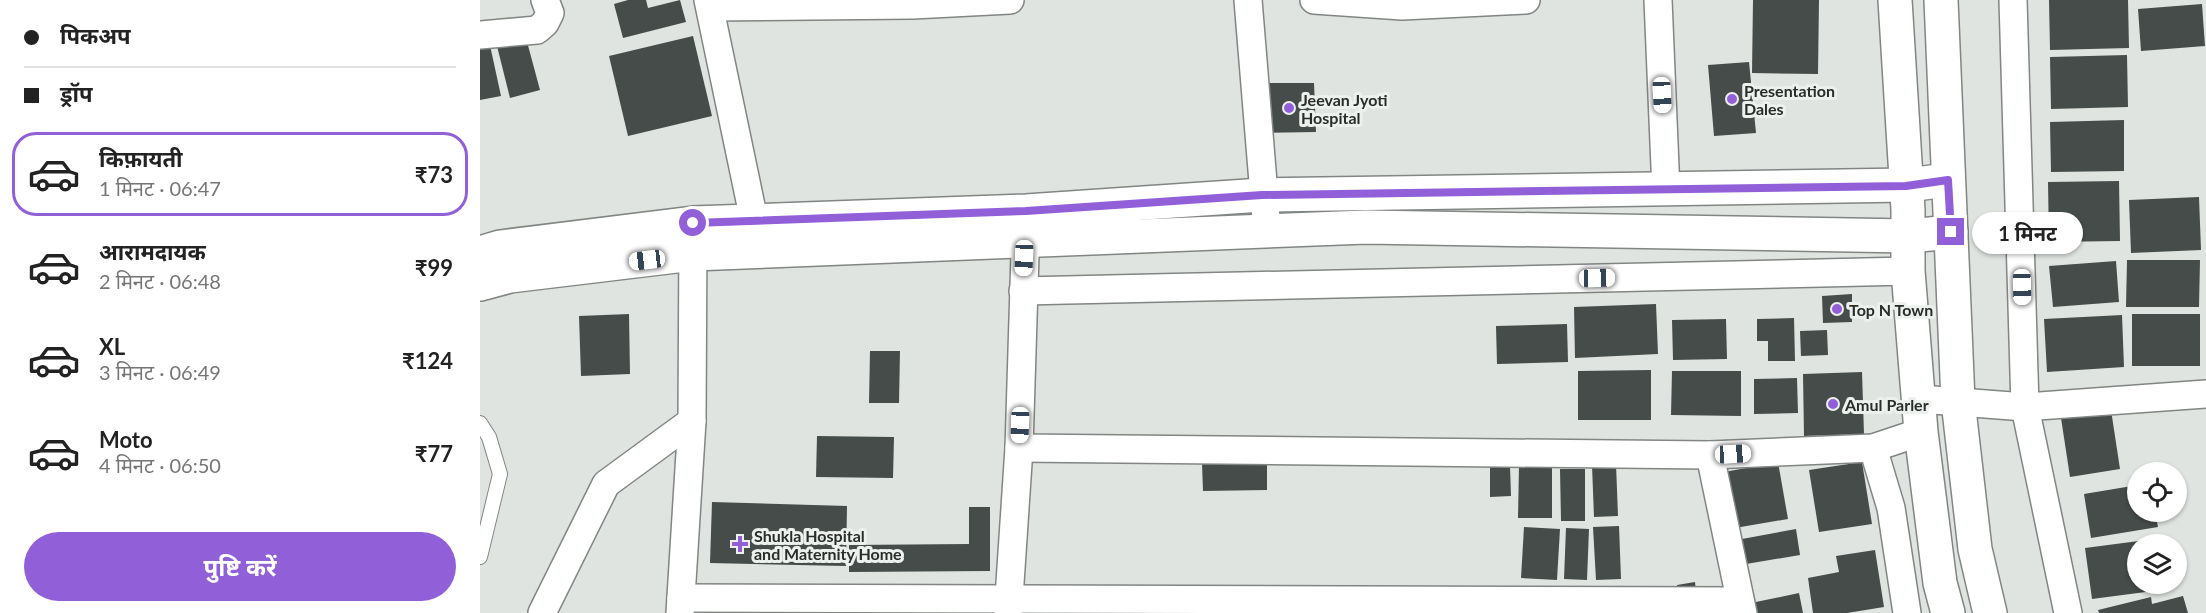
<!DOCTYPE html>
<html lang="hi">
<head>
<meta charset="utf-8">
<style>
  body { margin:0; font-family:Lato,"Noto Sans Devanagari",sans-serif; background:#f6f6f6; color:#222; height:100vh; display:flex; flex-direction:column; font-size:22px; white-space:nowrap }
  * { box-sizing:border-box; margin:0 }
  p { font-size:20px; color:#767676 }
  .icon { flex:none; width:33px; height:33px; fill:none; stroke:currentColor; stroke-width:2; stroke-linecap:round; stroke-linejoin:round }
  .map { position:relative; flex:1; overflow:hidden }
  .side { display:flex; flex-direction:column; background:#fff; width:480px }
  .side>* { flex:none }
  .top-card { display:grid; align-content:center; height:132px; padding:0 24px; background:#fff }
  .tools { position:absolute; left:1647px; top:462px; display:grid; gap:12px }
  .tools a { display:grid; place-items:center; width:60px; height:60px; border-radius:50%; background:#fff; box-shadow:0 2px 4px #0004; font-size:30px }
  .end { position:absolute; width:27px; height:27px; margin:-14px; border:8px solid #9160d9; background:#fff; box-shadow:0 0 0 3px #fff }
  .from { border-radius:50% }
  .bubble { position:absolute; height:42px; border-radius:21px; background:#fff; box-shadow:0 2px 4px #0004; font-size:20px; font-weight:700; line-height:42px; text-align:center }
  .car { position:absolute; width:18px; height:36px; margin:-18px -9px; border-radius:8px; box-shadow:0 0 4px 2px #0007; background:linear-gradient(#fff 24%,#345 0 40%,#fff 0 76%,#345 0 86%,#fff 0) }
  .top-card b { display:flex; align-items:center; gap:21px; height:57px; font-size:22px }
  .top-card b+b { border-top:2px solid #e0e0e0 }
  .top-card i { width:15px; height:15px; background:#222 }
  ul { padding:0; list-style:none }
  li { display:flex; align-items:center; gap:18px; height:84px; margin:0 12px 9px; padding:0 12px; border:3px solid transparent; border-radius:24px }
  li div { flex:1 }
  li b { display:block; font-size:22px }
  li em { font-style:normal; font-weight:700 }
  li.active { border-color:#9160d9 }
  li>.icon { width:54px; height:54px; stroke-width:1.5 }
  .button { display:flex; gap:12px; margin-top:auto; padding:12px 24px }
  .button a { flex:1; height:69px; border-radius:36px; background:#9160d9; color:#fff; font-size:24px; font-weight:700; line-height:69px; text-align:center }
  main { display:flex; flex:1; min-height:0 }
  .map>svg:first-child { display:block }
  .building { fill:#464c4a }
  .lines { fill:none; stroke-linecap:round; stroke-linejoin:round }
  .service-casing { stroke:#818682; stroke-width:16 }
  .minor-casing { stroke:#818682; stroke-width:30 }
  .tertiary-casing { stroke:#818682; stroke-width:36 }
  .secondary-casing { stroke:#818682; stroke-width:36 }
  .service { stroke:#fff; stroke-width:14 }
  .minor { stroke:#fff; stroke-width:27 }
  .tertiary { stroke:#fff; stroke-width:33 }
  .secondary { stroke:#fff; stroke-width:33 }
  .route { stroke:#9160d9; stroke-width:8 }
  .poi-dot { fill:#9160d9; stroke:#ecf1ed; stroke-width:2 }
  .labels { text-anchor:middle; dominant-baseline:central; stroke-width:6; stroke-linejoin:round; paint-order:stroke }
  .poi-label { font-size:16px; font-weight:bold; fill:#2a2c2b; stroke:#ecf1ed; text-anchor:start }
</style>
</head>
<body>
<main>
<section class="side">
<div class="top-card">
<b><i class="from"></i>पिकअप</b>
<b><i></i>ड्रॉप</b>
</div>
<ul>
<li class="active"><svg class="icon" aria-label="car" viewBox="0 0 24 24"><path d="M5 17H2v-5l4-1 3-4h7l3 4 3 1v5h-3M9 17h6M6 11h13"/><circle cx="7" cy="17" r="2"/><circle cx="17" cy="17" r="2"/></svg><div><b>किफ़ायती</b><p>1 मिनट · 06:47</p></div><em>₹73</em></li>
<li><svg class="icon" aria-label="car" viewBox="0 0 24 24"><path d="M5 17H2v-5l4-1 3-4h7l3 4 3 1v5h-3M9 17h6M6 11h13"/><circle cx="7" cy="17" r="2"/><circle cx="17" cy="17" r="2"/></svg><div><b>आरामदायक</b><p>2 मिनट · 06:48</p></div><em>₹99</em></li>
<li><svg class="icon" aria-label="car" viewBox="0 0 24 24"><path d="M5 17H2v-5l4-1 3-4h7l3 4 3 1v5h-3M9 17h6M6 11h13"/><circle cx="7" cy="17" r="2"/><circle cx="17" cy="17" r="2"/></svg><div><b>XL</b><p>3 मिनट · 06:49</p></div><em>₹124</em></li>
<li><svg class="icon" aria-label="car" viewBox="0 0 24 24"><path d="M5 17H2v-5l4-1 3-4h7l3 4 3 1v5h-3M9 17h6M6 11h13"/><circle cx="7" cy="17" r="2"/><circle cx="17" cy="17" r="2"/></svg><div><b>Moto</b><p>4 मिनट · 06:50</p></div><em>₹77</em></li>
</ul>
<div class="button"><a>पुष्टि करें</a></div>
</section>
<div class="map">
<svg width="1726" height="613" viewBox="0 0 1726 613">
  <rect width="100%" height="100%" fill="#dfe4e0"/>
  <g class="building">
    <polygon points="148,0 166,0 168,8 200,0 206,22 143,38 134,4"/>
    <polygon points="1273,0 1339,0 1338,74 1272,73"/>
    <polygon points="1569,0 1648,0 1649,48 1570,50"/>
    <polygon points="1722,4 1725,46 1661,51 1658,9"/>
    <polygon points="8,36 21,96 0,100 0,38"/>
    <polygon points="213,36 232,116 148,136 129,56"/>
    <polygon points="46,38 60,90 30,98 17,46"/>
    <polygon points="1647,55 1648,107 1571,109 1570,57"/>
    <polygon points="1269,62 1276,133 1234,136 1228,65"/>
    <polygon points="782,83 834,83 836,132 783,133"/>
    <polygon points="1644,120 1644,171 1571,172 1570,122"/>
    <polygon points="1639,181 1640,241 1569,242 1568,182"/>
    <polygon points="1719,197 1721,250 1651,253 1649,200"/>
    <polygon points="1647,260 1720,260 1719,307 1646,307"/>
    <polygon points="1636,261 1639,302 1573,307 1569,266"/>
    <polygon points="1372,294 1372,322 1343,323 1342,296"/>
    <polygon points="1176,304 1178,354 1095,358 1094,307"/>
    <polygon points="149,314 150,374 101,376 99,316"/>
    <rect x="1652" y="314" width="68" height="52"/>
    <polygon points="1642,315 1644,367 1567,372 1564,319"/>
    <polygon points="1314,318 1315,361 1288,361 1288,341 1277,341 1277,319"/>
    <polygon points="1246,319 1247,359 1193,360 1192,320"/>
    <polygon points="1087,324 1088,362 1017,364 1016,326"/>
    <polygon points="1347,330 1348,355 1321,356 1320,331"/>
    <polygon points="390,351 420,351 419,403 389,403"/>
    <polygon points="1171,370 1171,420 1098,420 1098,371"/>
    <polygon points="1192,371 1261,371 1261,416 1191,415"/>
    <polygon points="1382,372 1384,434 1324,436 1323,374"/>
    <polygon points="1317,378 1318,413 1274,414 1274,379"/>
    <polygon points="1631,410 1640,469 1590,477 1581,418"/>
    <polygon points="337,436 414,437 413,478 336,477"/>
    <polygon points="787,461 787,490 723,491 722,463"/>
    <polygon points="1298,462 1308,519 1249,529 1239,473"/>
    <polygon points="1382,462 1392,524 1339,532 1329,470"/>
    <polygon points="1136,464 1138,516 1114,517 1112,465"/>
    <polygon points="1030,466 1031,496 1010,497 1010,467"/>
    <polygon points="1039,466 1072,466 1072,518 1038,518"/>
    <polygon points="1080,469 1105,469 1105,521 1081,521"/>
    <polygon points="1658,485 1658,512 1675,512 1678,527 1611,538 1604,494"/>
    <polygon points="232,502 367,506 366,566 230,563"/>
    <polygon points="489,507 510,507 510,571 369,572 369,545 489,544"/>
    <polygon points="1139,526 1141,579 1116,580 1113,527"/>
    <polygon points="1044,527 1080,529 1077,580 1041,578"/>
    <polygon points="1086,528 1109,529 1107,580 1084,579"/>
    <polygon points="1316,529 1320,555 1266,564 1262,539"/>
    <polygon points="1674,539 1675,544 1658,544 1658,584 1680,584 1681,590 1612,599 1605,548"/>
    <polygon points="1395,550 1404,607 1367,613 1333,613 1328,578 1359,572 1356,556"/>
    <polygon points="1215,582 1216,592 1198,594 1197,585"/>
    <polygon points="1319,593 1323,613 1274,613 1271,603"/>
    <polygon points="1703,596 1708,613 1619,613 1618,610 1671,597 1672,604"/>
  </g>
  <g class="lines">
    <defs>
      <polyline id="service" points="0,423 9,437 20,474 0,557"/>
      <g id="minor">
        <polyline points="228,0 274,220"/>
        <polyline points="768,0 787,231"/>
        <polyline points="834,0 922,6 1046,0"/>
        <polyline points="1178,0 1186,191"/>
        <polyline points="1533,0 1545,407 1588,613"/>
        <polyline points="230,7 433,5 530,0"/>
        <polyline points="0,35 57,30 65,23 70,13 65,0"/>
        <polyline points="543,291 1428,271"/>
        <polyline points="1440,399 1545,407 1726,394"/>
        <polyline points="539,448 1230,455 1393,448 1441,432"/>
        <polyline points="1393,448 1411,508 1427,613"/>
        <polyline points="1230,455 1263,613"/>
        <polyline points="201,598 1260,601"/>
        <polyline points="62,613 126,484 212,421"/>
        <polyline points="200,613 212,421 213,234"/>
        <polyline points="528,613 539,448 546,222"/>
      </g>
      <g id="tertiary">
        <polyline points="0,253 20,247 213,223 546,211 782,195 1427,185 1468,180"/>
        <polyline points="0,284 30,276 213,254 886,227 1429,236 1471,232"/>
      </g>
      <g id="secondary">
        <polyline points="1415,0 1428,210 1428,271 1441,432 1460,583 1468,613"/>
        <polyline points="1461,0 1478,401 1495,549 1510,613"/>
      </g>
    </defs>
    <use href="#service" class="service-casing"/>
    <use href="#minor" class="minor-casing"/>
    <use href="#tertiary" class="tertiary-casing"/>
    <use href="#secondary" class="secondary-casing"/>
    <use href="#service" class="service"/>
    <use href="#minor" class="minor"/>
    <use href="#tertiary" class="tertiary"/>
    <use href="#secondary" class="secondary"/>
  </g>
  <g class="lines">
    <polyline class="route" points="213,223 546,211 782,195 1426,186 1468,180 1471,232"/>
  </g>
  <g class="poi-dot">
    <circle cx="1252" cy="99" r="6"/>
    <circle cx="809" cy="108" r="6"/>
    <circle cx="1357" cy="309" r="6"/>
    <circle cx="1353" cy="404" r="6"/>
    <path d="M257 535h6v6h6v6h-6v6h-6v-6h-6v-6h6z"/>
  </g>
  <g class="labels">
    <g class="poi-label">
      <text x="1264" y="90">Presentation<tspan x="1264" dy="18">Dales</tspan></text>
      <text x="821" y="99">Jeevan Jyoti<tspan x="821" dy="18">Hospital</tspan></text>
      <text x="1369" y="309">Top N Town</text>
      <text x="1365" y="404">Amul Parler</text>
      <text x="274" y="535">Shukla Hospital<tspan x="274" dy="18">and Maternity Home</tspan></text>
    </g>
  </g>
</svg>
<div class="tools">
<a><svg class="icon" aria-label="locate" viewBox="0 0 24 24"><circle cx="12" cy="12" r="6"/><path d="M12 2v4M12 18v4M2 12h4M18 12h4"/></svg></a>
<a><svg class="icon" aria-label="layers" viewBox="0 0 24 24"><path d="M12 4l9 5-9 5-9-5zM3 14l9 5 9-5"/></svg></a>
</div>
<i class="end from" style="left:213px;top:223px"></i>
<i class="end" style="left:1471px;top:232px"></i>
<div class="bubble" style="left:1492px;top:212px;width:111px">1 मिनट</div>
<i class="car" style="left:1182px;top:95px;rotate:177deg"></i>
<i class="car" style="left:544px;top:258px;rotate:182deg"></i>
<i class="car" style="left:167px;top:260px;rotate:263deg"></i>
<i class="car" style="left:1117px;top:278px;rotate:89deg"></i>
<i class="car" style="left:1542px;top:287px;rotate:179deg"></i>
<i class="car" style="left:540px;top:425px;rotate:182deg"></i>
<i class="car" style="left:1253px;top:454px;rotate:87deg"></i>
</div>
</main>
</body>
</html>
